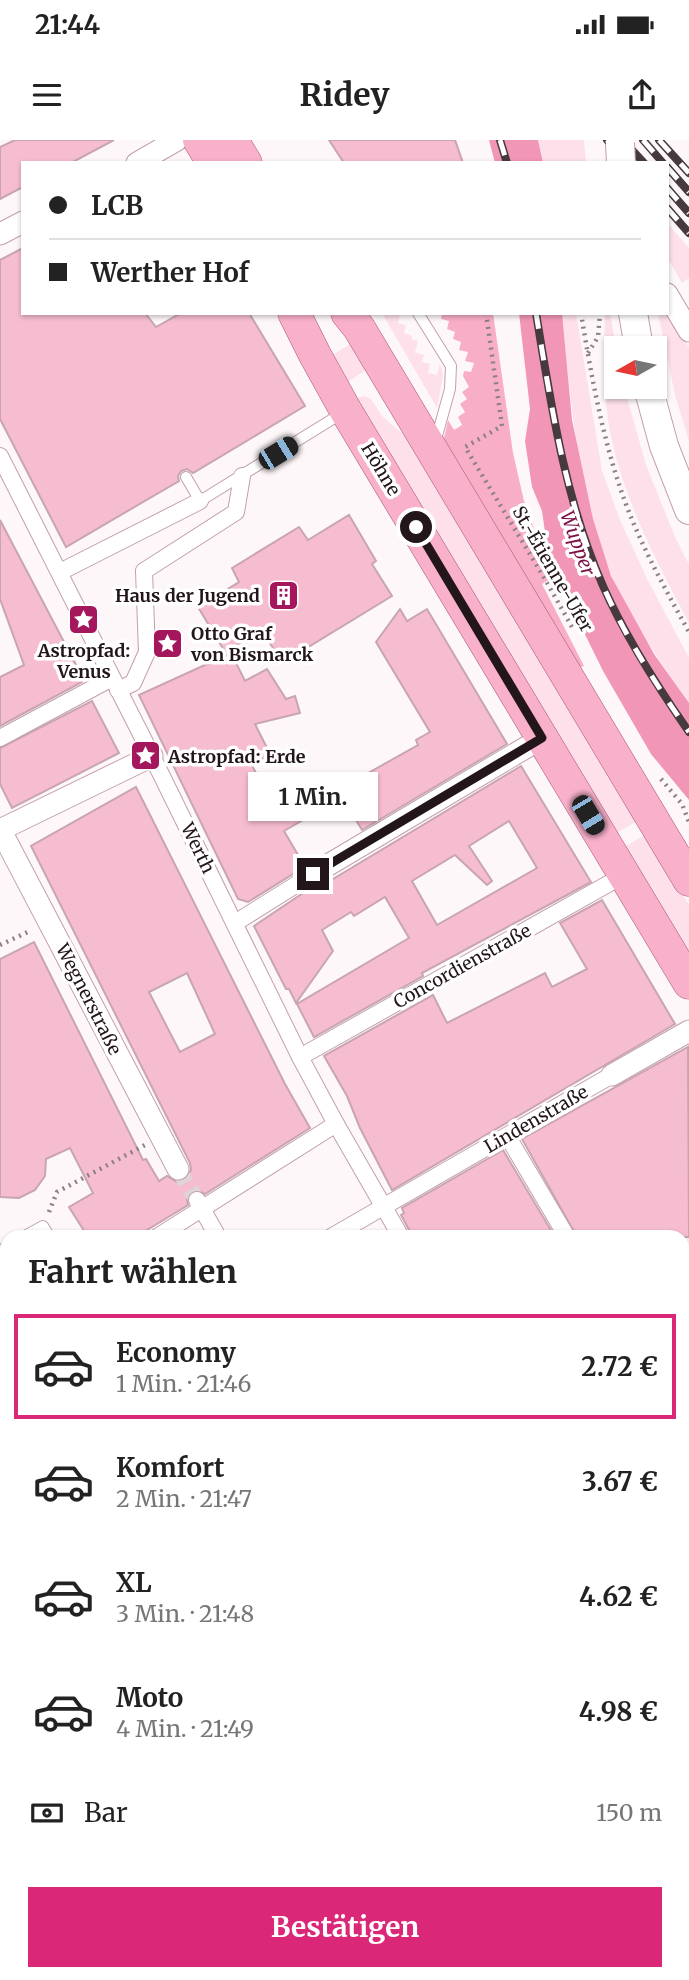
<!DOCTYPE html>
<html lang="de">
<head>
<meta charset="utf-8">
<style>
  body { margin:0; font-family:Merriweather,serif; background:#f6f6f6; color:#222; height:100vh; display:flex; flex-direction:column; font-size:26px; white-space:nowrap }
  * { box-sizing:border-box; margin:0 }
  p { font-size:23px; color:#767676 }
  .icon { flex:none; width:38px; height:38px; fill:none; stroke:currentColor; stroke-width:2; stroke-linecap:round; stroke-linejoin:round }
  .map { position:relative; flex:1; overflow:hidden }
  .drawer { position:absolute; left:0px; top:1090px; width:690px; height:751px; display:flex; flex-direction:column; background:#fff; border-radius:21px 21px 0 0; box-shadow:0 2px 5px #0004 }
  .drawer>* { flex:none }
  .hud { position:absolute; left:21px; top:21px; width:648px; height:154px; border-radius:0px; box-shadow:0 2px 5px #0004; display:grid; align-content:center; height:154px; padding:0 28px; background:#fff }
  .needle { width:46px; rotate:261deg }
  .fabs { position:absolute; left:604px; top:196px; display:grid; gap:14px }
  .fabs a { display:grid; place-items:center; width:63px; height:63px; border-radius:0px; background:#fff; box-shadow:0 2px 5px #0004; font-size:35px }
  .end { position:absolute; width:32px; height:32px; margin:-16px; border:9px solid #22161a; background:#fff; box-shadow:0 0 0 4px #fff }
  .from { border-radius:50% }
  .bubble { position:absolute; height:49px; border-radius:0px; background:#fff; box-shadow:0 2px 5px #0004; font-size:23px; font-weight:700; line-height:49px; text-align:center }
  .car { position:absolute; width:21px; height:42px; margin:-21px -10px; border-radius:9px; box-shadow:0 0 5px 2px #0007; background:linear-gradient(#222 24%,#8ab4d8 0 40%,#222 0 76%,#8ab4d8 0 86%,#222 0) }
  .hud b { display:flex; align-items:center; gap:24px; height:66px; font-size:26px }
  .hud b+b { border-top:2px solid #e0e0e0 }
  .hud i { width:18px; height:18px; background:#222 }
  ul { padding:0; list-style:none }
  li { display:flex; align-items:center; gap:21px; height:105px; margin:0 14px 10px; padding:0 14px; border:4px solid transparent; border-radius:0px }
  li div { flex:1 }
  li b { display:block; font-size:26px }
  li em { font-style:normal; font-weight:700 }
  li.selected { border-color:#db2777 }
  li>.icon { width:63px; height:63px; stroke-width:1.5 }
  h2 { padding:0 28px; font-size:32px; line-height:84px }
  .pay { display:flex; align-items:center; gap:18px; height:77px; padding:0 28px; font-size:26px }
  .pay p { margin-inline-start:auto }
  .primary-button { display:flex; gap:14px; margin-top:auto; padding:14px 28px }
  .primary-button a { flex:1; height:80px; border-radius:0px; background:#db2777; color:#fff; font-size:28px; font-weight:700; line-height:80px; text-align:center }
  .status { display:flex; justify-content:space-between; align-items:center; height:49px; padding:0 35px; background:#fff; direction:ltr }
  .status svg { height:19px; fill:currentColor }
  header { display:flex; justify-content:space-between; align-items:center; height:91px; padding:0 28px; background:#fff; font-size:32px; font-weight:700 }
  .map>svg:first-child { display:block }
  .green { fill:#fde0e9 }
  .forest { fill:#f9aec7 }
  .water { fill:#f296b7 }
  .building { fill:#f6bdd0; stroke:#c8a5b0; stroke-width:2; fill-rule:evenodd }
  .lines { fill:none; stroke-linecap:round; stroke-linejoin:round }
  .pedestrian-tunnel { stroke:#ddd5d8; stroke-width:16; stroke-dasharray:16 8; stroke-linecap:butt }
  .secondary-tunnel { stroke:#ddd5d8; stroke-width:28; stroke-dasharray:28 14; stroke-linecap:butt }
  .service-casing { stroke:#c2a0ab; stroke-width:12 }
  .pedestrian-casing { stroke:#c2a0ab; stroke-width:18 }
  .minor-casing { stroke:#c2a0ab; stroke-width:23 }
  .secondary-casing { stroke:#c2a0ab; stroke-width:30 }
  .primary-casing { stroke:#aa5877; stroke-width:33 }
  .path { stroke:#8b8184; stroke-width:4.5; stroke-dasharray:2 5; stroke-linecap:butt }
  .service { stroke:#fff; stroke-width:10 }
  .pedestrian { stroke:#fff; stroke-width:16 }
  .minor { stroke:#fff; stroke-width:21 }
  .secondary { stroke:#fff; stroke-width:28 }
  .primary { stroke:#f8b0cb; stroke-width:32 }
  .rail-casing { stroke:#463a3e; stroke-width:8 }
  .rail { stroke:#fff; stroke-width:5; stroke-dasharray:16; stroke-linecap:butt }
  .secondary-bridge-casing { stroke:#c2a0ab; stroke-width:30; stroke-linecap:butt }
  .secondary-bridge { stroke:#fff; stroke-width:28 }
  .route { stroke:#22161a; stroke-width:9 }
  .labels { text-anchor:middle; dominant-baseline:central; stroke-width:7; stroke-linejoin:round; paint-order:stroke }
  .street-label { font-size:18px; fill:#22161a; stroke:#fff }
  .poi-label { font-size:18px; font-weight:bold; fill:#22161a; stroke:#fff; text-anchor:start }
  .water-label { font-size:19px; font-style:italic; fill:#7d1146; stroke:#fff }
</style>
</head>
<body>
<div class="status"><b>21:44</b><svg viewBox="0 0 49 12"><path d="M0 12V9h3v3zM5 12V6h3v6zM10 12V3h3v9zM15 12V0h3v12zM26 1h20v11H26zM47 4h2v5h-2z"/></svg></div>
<header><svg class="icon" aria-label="menu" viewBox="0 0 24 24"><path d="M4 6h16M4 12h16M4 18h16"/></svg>Ridey<svg class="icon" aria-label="share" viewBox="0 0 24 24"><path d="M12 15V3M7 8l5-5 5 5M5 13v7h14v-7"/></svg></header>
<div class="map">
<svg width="689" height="1840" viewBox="0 0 689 1840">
  <rect width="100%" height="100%" fill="#fef7f9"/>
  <g class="green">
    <polygon points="538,0 584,0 586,23 543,23"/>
    <polygon points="667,83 689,108 689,138 682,143 667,117"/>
    <polygon points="667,169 689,208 689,301 675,255 658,173 667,173"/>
    <polygon points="382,173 400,175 398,183 406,185 404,193 412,196 412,199 418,201 415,212 424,215 422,222 430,224 428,233 437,235 440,223 443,236 437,268"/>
    <path d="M562,173h14l26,158 18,49 27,59 42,79v45c-28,-40 -58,-82 -78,-128 -33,-80 -41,-176 -49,-262z"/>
    <path d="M605,173h5l6,35v39h8l22,78 29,72 14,28v58c-36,-68 -75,-141 -83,-219 -3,-30 -2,-60 -1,-91z"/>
    <polygon points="352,203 367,229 345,244 329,217"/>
    <polygon points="364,256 371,259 382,276 410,300 639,680 615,694 357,263 358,258"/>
    <polygon points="646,694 689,765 689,811 623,708"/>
  </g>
  <polygon class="forest" points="442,173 493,173 513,313 524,361 552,438 542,444 584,526 581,527 573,519 446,311 444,298 448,280 454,290 462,285 458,277 465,272 460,264 467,259 462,252 469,247 463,236 464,231 471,232 474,223 465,221 468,212 459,210 461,202 453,199 455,192 447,189 449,181 441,179"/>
  <g class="water">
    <polygon points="489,0 538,0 543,23 495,23"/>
    <polygon points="519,173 562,173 572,280 593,379 611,436 654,514 689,563 689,660 651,614 603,531 573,470 547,406 542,371 532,347 525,301 530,269"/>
  </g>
  <g class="building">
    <polygon points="15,0 114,0 71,23 23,23 23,47 0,59 0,7"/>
    <polygon points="329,0 455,0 463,23 344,23"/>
    <polygon points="23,108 23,173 145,173 156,187 181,173 249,173 305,266 193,333 187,329 181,331 178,336 179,341 66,407 0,279 0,120"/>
    <polygon points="349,375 376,421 372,424 392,456 282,523 262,490 225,512 198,467 239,442 232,428 299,387 308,400"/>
    <polygon points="0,380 83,538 81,539 82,542 0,586 0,537 24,525 0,459"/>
    <polygon points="400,469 407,481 427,469 507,604 362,690 338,650 418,605 416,600 430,592 376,502"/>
    <polygon points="231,513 245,541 267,529 286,559 295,556 300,573 255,584 271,616 251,623 271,664 307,643 322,669 284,691 304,725 301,729 248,762 238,759 139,555"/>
    <polygon points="92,561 119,613 12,668 0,644 0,608"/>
    <path d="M521,626l70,116 -169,91 1,3 -109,61 -17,-33 112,-66 -24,-41 -31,19 -3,-4 -29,18 11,21 -37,52 -7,-14h-3l-32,-63 58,-39 6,1zM509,681l28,47 -100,57 -25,-44 43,-26 32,30 5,-4 -23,-35z"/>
    <path d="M136,647l149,297 25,44 -105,66 -7,-4 -7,1 -4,8 1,6 -41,25v7h-59l-19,-30 24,-14 -23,-45 -24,11 -1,17 -10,14 -16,8 -19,-1v-238l34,-17 109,218 3,-1 13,22 8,-5 10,6 8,-2 6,-10 -1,-7 -159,-317zM187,833l28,61 -35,18 -31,-60z"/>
    <polygon points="602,760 675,884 392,1050 360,988 347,956 324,916 433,855 447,883 545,833 552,847 587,829 560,783"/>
    <polygon points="688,907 689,1097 577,1097 522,999"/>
    <polygon points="503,1010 555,1097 413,1097 401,1075 404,1073 402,1068"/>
  </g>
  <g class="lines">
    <g class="pedestrian-tunnel">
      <polyline points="178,1029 197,1060"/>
      <polyline points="682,1493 689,1489"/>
    </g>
    <polyline class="secondary-tunnel" points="0,1437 7,1441"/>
    <defs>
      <g id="service">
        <polyline points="418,173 451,226 450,249 435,303"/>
        <polyline points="186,337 200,361 344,272"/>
        <polyline points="23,1097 43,1086 50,1097"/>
        <polyline points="0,1111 7,1107"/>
        <polyline points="0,1162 7,1158"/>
        <polyline points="0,1237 7,1249"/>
        <polyline points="0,1499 7,1495"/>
      </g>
      <g id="pedestrian">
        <polyline points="0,316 152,616 300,917 336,984 401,1097"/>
        <polyline points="60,432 200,361"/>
        <polyline points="118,550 133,543 147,512 144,431 236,372 242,336"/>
        <polyline points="0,598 112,538"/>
        <polyline points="235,783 313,734"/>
        <polyline points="300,917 624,735"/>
        <polyline points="508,997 567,1097"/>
        <polyline points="197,1060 218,1097"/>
        <polyline points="157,1097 336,984"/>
        <polyline points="331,1097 612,935"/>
        <polyline points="682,1145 689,1141"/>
        <polyline points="682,1302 689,1314"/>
        <polyline points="682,1558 689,1568"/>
        <polyline points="682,1602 689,1598"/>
      </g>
      <g id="minor">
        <polyline points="137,23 177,0"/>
        <polyline points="0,94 23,82"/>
        <polyline points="667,154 689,191"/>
        <polyline points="0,689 178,1029"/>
        <polyline points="0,690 152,616"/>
        <polyline points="313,734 542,598"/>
        <polyline points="612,935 689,891"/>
        <polyline points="0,1559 7,1555"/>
        <polyline points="682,1754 689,1763"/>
      </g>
      <g id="secondary">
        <polyline points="633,173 639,208"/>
        <polyline points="648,247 664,306 689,370"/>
        <polyline points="0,1712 7,1716"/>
        <polyline points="261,1834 276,1840"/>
        <polyline points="387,1834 392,1840"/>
        <polyline points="296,1840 304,1834"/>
      </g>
      <g id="primary">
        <polyline points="199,0 213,23"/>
        <polyline points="232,0 246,23"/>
        <polyline points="294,173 315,215 346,271 689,843"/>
        <polyline points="347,173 359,188 689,740"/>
      </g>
    </defs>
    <use href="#service" class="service-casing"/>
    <use href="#pedestrian" class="pedestrian-casing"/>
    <use href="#minor" class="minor-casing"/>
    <use href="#secondary" class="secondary-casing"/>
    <use href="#primary" class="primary-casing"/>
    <g class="path">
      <polyline points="486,173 502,286 465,307 545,439 572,487"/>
      <path d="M581,173c11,68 25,145 52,209 16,38 36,74 56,110"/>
      <polyline points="588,213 598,197 600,173"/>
      <polyline points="661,639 682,664 689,682"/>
      <polyline points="0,805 30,791"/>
      <polyline points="49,1072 57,1052 145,1005"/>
      <polyline points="0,1191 7,1187"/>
      <polyline points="0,1211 7,1206"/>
      <polyline points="0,1468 7,1470"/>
      <polyline points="188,1834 201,1840"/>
    </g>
    <use href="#service" class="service"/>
    <use href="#pedestrian" class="pedestrian"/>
    <use href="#minor" class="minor"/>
    <use href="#secondary" class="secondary"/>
    <use href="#primary" class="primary"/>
    <defs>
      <g id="rail">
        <polyline points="500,0 507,23"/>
        <polyline points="607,0 627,23"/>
        <polyline points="623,0 644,23"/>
        <polyline points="643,0 663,23"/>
        <polyline points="659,0 689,33"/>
        <polyline points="667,27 689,52"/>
        <polyline points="667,48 689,73"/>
        <polyline points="667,68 689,93"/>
        <path d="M536,173c15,92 29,187 67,273 23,52 54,100 86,146"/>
      </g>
    </defs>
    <use href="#rail" class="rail-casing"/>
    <use href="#rail" class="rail"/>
    <defs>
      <polyline id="secondary-bridge" points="620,3 621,23"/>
    </defs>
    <use href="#secondary-bridge" class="secondary-bridge-casing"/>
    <use href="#secondary-bridge" class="secondary-bridge"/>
  </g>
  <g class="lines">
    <polyline class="route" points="313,734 542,598 416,387"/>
  </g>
  <defs>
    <symbol id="building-square" viewBox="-11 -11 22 22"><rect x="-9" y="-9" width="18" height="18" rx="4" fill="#a4175d" stroke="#fff"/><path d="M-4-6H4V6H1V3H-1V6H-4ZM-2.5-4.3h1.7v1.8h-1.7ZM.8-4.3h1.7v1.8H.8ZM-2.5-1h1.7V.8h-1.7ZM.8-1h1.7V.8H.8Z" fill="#fff"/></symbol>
    <symbol id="sight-square" viewBox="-11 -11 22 22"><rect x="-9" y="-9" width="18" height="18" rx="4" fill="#a4175d" stroke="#fff"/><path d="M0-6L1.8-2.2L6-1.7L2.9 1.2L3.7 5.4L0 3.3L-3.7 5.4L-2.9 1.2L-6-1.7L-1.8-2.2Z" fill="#fff"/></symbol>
  </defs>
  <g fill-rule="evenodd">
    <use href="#building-square" x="266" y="438" width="35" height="35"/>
    <use href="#sight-square" x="66" y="462" width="35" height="35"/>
    <use href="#sight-square" x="150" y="486" width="35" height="35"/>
    <use href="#sight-square" x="128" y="598" width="35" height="35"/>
  </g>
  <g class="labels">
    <g class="street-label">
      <text transform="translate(381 329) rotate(59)">Höhne</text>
      <text transform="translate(553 429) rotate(60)">St.-Étienne-Ufer</text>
      <text transform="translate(198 708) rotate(64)">Werth</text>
      <text transform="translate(462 826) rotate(-29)">Concordienstraße</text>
      <text transform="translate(89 859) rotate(63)">Wegnerstraße</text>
      <text transform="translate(536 979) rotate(-30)">Lindenstraße</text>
    </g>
    <g class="poi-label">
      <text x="260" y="455" text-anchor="end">Haus der Jugend</text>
      <text x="191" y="493">Otto Graf<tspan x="191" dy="21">von Bismarck</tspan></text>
      <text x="84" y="510" text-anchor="middle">Astropfad:<tspan x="84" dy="21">Venus</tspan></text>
      <text x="168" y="616">Astropfad: Erde</text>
    </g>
    <g class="water-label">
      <text transform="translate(578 403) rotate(70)">Wupper</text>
    </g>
  </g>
</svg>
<div class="fabs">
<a><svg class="needle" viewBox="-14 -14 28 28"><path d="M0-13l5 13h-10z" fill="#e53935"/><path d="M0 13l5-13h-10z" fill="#767676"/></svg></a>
</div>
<i class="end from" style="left:416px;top:387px"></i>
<i class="end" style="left:313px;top:734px"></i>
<div class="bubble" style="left:248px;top:632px;width:130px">1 Min.</div>
<i class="car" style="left:278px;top:313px;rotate:59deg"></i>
<i class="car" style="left:588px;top:675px;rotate:149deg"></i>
<div class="hud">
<b><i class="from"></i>LCB</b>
<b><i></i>Werther Hof</b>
</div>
<section class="drawer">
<h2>Fahrt wählen</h2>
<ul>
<li class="selected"><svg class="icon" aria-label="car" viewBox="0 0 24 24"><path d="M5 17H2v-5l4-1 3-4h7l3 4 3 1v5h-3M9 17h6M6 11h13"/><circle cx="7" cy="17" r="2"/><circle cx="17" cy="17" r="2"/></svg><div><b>Economy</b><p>1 Min. · 21:46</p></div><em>2.72 €</em></li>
<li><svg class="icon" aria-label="car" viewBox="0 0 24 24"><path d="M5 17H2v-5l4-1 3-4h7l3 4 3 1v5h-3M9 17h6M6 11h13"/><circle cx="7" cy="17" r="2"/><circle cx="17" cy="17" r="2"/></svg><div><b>Komfort</b><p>2 Min. · 21:47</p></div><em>3.67 €</em></li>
<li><svg class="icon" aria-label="car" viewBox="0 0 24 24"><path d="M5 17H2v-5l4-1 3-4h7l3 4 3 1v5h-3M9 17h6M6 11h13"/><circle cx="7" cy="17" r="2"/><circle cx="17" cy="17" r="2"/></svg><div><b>XL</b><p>3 Min. · 21:48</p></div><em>4.62 €</em></li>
<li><svg class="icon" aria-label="car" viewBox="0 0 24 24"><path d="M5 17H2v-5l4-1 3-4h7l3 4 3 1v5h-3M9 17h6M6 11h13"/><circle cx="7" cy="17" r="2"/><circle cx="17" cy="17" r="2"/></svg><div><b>Moto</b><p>4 Min. · 21:49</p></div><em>4.98 €</em></li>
</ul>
<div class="pay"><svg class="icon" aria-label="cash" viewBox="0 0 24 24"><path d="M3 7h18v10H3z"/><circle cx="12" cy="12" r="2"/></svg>Bar<p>150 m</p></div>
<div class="primary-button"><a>Bestätigen</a></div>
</section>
</div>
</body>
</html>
